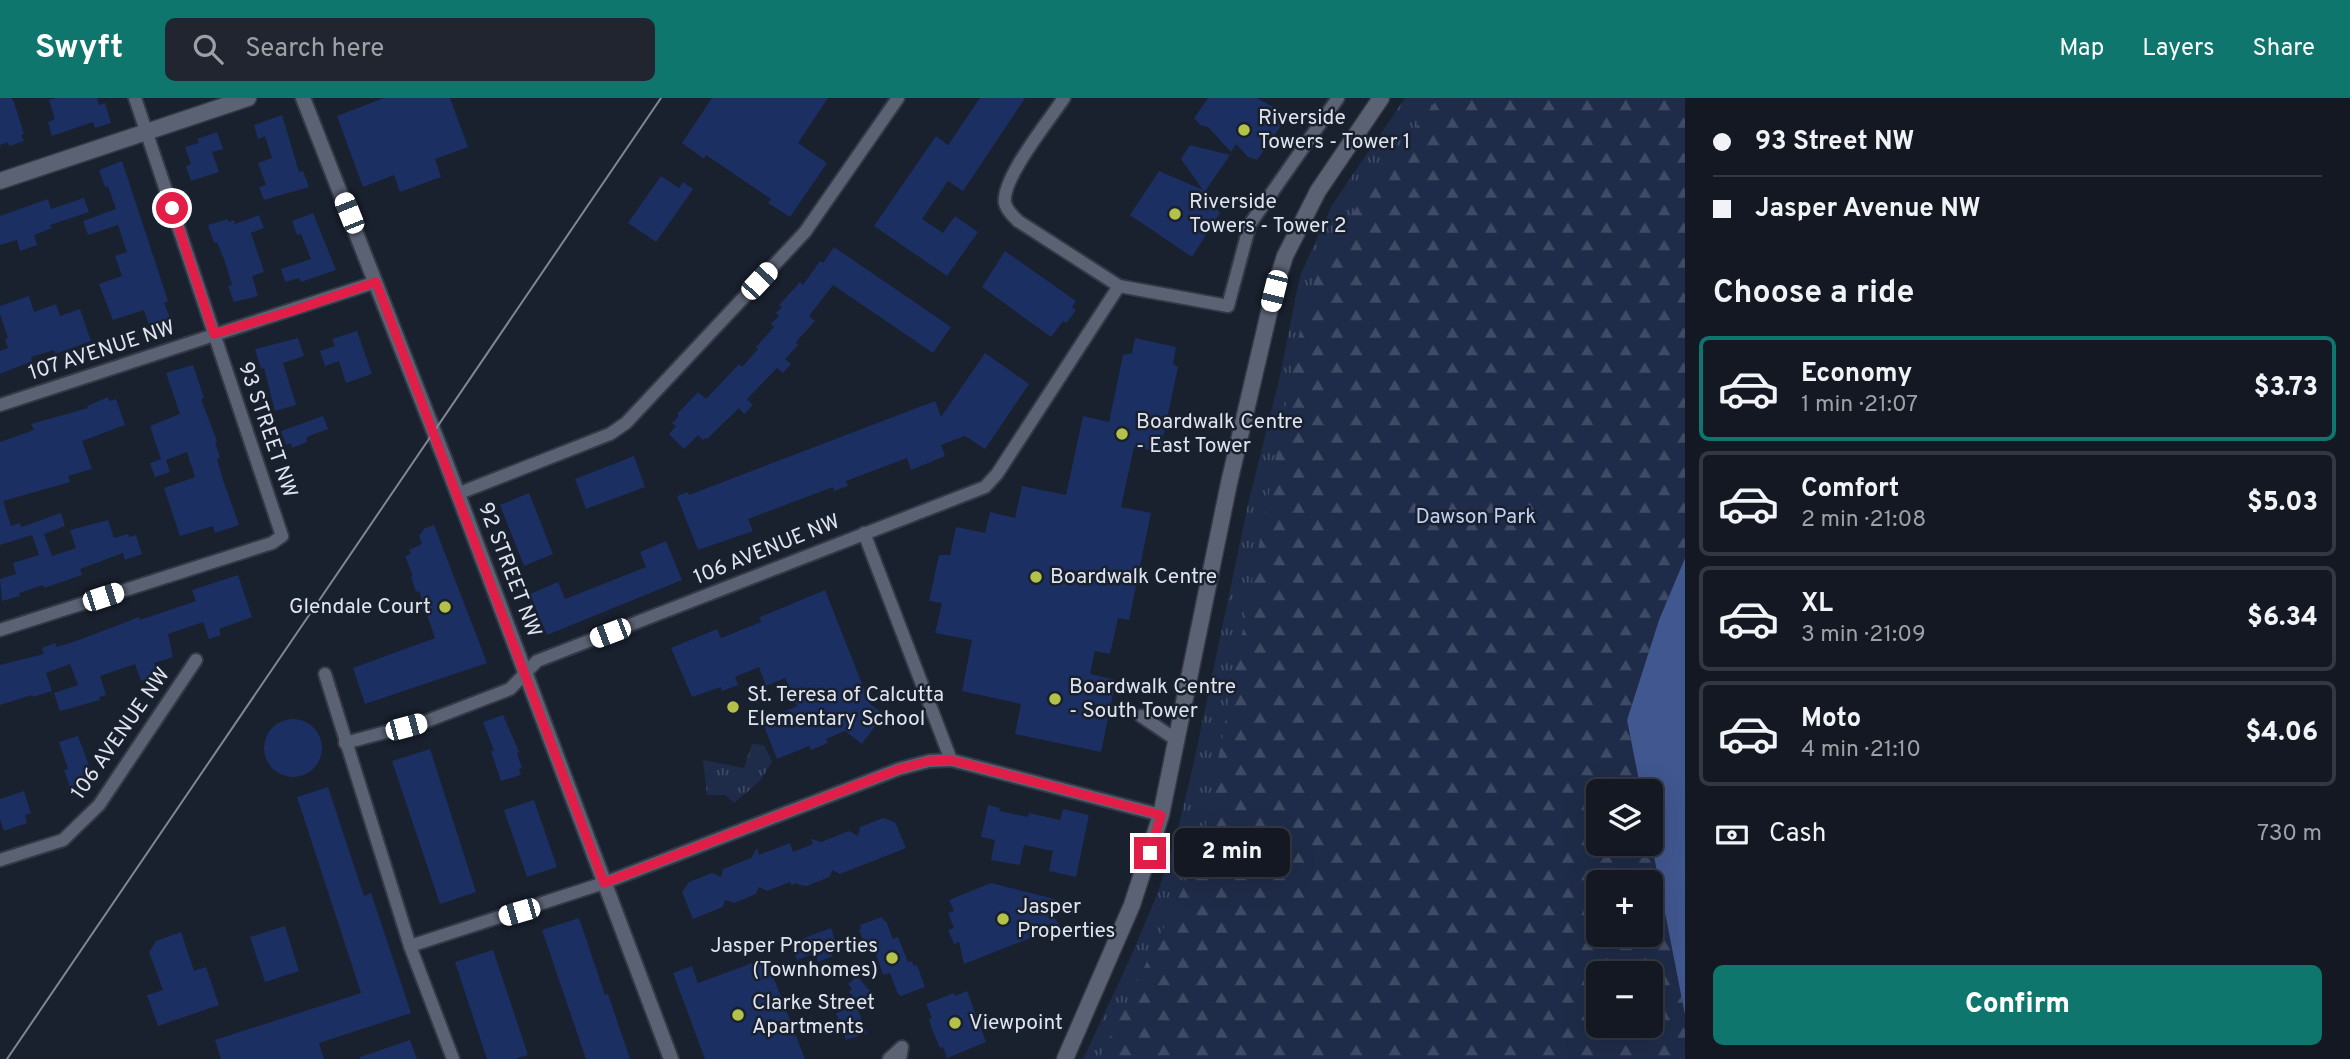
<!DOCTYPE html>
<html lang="en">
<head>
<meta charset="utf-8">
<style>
  body { margin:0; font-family:Overpass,sans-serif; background:#20252f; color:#f1f3f6; height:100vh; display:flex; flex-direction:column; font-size:26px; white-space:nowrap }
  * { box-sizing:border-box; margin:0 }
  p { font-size:23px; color:#9da0a5 }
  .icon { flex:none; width:38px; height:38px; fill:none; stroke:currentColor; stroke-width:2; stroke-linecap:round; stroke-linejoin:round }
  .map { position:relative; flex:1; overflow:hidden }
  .panel { display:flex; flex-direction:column; background:#131822; width:665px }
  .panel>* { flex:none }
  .hud { display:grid; align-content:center; height:154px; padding:0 28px; background:#131822 }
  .controls { position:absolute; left:1586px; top:681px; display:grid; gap:14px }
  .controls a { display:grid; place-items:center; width:77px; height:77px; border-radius:10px; background:#131822; box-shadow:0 7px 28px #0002,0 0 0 2px #323740; font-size:35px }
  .end { position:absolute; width:32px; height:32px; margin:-16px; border:9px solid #e11d48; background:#fff; box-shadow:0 0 0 4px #fff }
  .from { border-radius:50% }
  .bubble { position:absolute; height:49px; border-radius:10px; background:#131822; box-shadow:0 7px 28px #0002,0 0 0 2px #323740; font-size:23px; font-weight:800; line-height:49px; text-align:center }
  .car { position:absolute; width:21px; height:42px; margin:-21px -10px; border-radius:9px; box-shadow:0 0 5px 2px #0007; background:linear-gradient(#fff 24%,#345 0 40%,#fff 0 76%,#345 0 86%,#fff 0) }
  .hud b { display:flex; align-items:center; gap:24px; height:66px; font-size:26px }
  .hud b+b { border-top:2px solid #323740 }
  .hud i { width:18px; height:18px; background:#f1f3f6 }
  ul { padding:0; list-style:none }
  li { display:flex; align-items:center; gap:21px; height:105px; margin:0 14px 10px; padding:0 14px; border:4px solid #323740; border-radius:10px }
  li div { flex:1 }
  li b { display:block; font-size:26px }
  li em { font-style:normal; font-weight:800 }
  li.selected { border-color:#0f766e }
  li>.icon { width:63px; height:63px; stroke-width:1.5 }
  h2 { padding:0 28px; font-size:32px; line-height:84px }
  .pay { display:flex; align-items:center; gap:18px; height:77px; padding:0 28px; font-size:26px }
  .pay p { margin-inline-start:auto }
  .button { display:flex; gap:14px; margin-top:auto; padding:14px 28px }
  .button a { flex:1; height:80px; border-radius:10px; background:#0f766e; color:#fff; font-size:28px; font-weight:800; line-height:80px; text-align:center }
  header { display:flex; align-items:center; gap:42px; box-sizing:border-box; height:98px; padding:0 35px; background:#0f766e; color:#fff }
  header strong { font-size:33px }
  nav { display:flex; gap:38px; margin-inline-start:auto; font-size:24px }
  .search { width:490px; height:63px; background:#20252f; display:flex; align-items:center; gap:18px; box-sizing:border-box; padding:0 24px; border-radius:10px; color:#9da0a5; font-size:26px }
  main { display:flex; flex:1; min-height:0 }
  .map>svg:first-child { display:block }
  .grass { fill:url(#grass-tufts) }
  .forest { fill:url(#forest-firs); fill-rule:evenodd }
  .water { fill:#40578f }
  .building { fill:#1b2f62 }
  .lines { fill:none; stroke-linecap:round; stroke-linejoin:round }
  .minor-casing { stroke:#353946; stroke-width:16 }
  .tertiary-casing { stroke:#353946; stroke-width:18 }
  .secondary-casing { stroke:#353946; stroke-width:19 }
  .minor { stroke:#5a6274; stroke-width:12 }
  .tertiary { stroke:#5a6274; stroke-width:14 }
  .secondary { stroke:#5a6274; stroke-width:16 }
  .tram { stroke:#808692; stroke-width:2 }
  .route { stroke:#e11d48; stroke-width:9 }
  .poi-dot { fill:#b4c24a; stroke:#19202e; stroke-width:2.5 }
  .labels { text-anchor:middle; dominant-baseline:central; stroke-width:5; stroke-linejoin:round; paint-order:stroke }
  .poi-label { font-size:21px; fill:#dfe4ee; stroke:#19202e; text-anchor:start }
  .street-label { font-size:21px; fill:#dfe4ee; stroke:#19202e }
  .park-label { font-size:21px; fill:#c1d0f2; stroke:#19202e }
</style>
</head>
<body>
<header>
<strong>Swyft</strong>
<div class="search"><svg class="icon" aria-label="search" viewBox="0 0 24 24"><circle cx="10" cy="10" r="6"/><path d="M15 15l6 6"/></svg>Search here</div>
<nav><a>Map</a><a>Layers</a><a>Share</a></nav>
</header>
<main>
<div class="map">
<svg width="1685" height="961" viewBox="0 0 1685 961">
  <defs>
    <pattern id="grass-tufts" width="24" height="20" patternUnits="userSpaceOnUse" patternTransform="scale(1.75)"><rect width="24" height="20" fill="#1f2c49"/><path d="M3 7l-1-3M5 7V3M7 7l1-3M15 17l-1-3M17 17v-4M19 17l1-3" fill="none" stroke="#3f4a64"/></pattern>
    <pattern id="forest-firs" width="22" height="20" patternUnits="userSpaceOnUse" patternTransform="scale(1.75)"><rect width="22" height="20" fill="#1f2c49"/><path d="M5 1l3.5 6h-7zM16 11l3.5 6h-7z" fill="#3f4a64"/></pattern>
  </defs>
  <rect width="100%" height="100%" fill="#19202e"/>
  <g class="grass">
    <polygon points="1405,0 1461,0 1220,750 1130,961 1083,961 1129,863 1156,799 1176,739 1193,668 1248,406 1279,282 1300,178 1332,107"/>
    <polygon points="752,646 764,647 772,664 760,683 734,705 725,697 707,697 703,662 744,670"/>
  </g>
  <path class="forest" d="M1438,0h247v460l-26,62 -32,100 14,71h-43v53h52v-8l35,179v44h-586l101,-205 104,-545 26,-66zM1598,784h52v52h-52zM1598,875h52v53h-52z"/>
  <polygon class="water" points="1685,460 1685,917 1650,738 1650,693 1641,693 1627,622 1659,522"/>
  <g class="building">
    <polygon points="0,0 11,0 14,4 24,36 21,37 24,43 9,48 8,44 0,47"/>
    <polygon points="56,0 97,0 99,7 105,5 111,25 95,30 93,24 52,38 48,24 55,21 49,2"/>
    <polygon points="384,0 450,0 468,49 435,61 441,79 400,94 394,77 363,89 337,18"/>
    <polygon points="712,0 828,0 798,45 827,65 790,119 768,105 771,101 706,57 704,61 682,45"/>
    <polygon points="980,0 1025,0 963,93 948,83 922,121 943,135 955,118 978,134 947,178 874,128 936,38 948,47"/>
    <polygon points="1208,0 1257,0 1280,13 1286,21 1257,62 1248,59 1236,46 1231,54 1208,29 1200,27 1194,20"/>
    <polygon points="282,17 299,74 303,73 309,89 264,102 259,89 266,87 258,65 272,60 265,38 258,41 254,27"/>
    <polygon points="217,34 223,51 212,54 219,74 191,83 186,68 191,66 185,49 199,45 197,41"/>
    <polygon points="1190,47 1230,57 1199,102 1215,109 1220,115 1192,159 1130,117 1159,73 1203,92 1181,61"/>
    <polygon points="122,63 168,203 164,205 172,225 151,233 144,212 113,222 99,186 122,178 115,158 127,154 118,127 88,137 83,123 116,111 108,88 105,89 99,72"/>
    <polygon points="661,78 679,90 683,84 693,91 656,144 628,125"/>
    <polygon points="84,100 89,114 50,127 52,130 34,137 37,147 20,153 17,142 0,147 0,118 48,101 51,111"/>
    <polygon points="313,115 336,172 301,184 299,180 285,184 281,171 311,161 301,136 297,137 292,123"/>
    <polygon points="259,117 264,130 251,135 264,174 252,178 258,198 234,204 228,188 232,187 225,164 217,144 214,145 208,127 228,121 228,124 234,122 235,126"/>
    <polygon points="834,149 951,229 933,255 833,187 809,218 815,223 796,244 798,247 785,261 791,266 783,275 777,270 747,301 753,307 744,316 739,310 707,341 706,340 703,342 698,337 684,351 669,336 676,328 672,325 679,318 677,316 698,294 706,301 739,266 742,269 758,251 756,249 774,229 771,226 779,218 776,215 782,209 779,207 800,184 803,187 820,163 823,165"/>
    <polygon points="1005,153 1076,203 1072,209 1076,212 1066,225 1063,223 1051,239 982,189"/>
    <polygon points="29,198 34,214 56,206 60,218 80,211 91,243 55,256 54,252 31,259 32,263 0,276 0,253 8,250 5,241 8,240 0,216 0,208"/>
    <polygon points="357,233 372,276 346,285 339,263 325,268 320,253 335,248 332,241"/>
    <polygon points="298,240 304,258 283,265 296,307 275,313 264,270 261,271 255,251"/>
    <polygon points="1135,240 1176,249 1173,266 1178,269 1160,354 1134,349 1121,409 1151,415 1129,522 1118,520 1110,556 1095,553 1090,576 1116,582 1101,654 1015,636 1021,606 962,593 972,542 935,535 942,505 929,503 939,457 950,457 956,429 985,435 990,414 1015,420 1022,388 1066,397 1083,318 1109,324 1123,257 1132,255"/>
    <polygon points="985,255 1029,286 985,351 965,338 941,347 945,358 911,372 907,360 846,383 848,388 834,393 833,389 748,421 753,433 698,452 677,398 688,394 689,397 935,303 941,319"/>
    <polygon points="193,267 204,300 201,301 217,343 215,344 220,360 217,361 223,382 239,427 215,435 213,428 180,438 164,390 195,379 187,354 166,362 170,374 155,379 150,365 161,361 150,328 180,316 166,275"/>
    <polygon points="108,299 109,303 116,301 125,327 82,343 92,371 68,378 70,384 3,403 11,428 20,425 21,429 61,415 65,428 44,436 52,458 76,450 70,432 108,422 114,440 128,436 129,439 136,437 142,456 125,462 123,455 80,471 82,477 44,490 43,487 19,495 20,498 2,503 0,481 16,476 13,465 39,457 32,437 0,447 0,344 34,332 31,326 88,310 87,308"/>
    <polygon points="323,318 328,331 309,338 306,340 307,344 292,350 291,345 286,347 281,333"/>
    <polygon points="634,358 645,389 586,411 575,381"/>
    <polygon points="529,395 553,456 524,468 500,407"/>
    <polygon points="434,427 487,565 365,606 353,570 435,540 419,493 416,494 411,479 413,478 405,458 411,456 409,452 422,446 419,438 425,430"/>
    <polygon points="666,443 682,482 547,537 530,496 558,484 565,501 646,469 640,454"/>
    <polygon points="238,477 252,519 219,531 221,537 209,541 203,524 168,536 173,559 154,565 158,577 141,583 135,566 100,578 106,597 99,599 100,602 60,613 54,595 78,587 70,566 46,575 52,593 33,599 32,597 0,607 0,567 44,556 42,550 55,545 57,549 79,542 139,519 140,522 196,503 192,492"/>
    <polygon points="825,492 870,606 884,616 862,646 845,633 826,641 828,645 811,652 809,648 777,661 764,628 771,625 769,620 797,608 785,580 766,588 759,569 735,579 738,587 722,593 721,589 692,599 671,550 717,531 721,540 761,524 760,519"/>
    <polygon points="503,617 519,654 517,655 522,670 519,671 521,677 501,683 491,653 494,653 483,624"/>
    <circle cx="293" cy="650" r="29"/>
    <polygon points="78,638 92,676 87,677 89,682 70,689 64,672 68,671 59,644"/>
    <polygon points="430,651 476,794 440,806 392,663"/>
    <polygon points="328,689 364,798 371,795 411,915 319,945 324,961 221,961 215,942 361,895 297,699"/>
    <polygon points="24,693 31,715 25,717 27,725 4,733 0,721 0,701"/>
    <polygon points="534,702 557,769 527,779 504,712"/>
    <polygon points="988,707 1000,710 999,713 1028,719 1029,715 1060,722 1063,711 1089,717 1076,779 1049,773 1053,753 1024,747 1020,767 991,762 995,742 981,739"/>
    <polygon points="883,720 895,724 906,750 840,776 833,772 829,779 807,788 799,787 798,785 791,787 790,784 767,793 759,789 756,796 734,805 725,802 723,809 693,821 682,794 689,784 712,775 721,779 723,771 751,760 757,750 759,757 790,745 793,754 813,746 811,741 821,744 849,733 858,738 860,729"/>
    <polygon points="991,785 1055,801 1058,813 1050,815 1061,828 964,866 959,844 954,846 948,832 954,830 948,815 954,813 949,802"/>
    <polygon points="882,819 884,823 886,823 893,841 898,839 908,864 912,863 914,868 917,867 925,889 901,898 898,896 890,875 883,877 875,853 870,855 869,851 867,852 859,832 861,831 860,827"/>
    <polygon points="579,820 605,897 608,896 630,961 586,961 542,832"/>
    <polygon points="285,828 299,873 265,884 250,839"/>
    <polygon points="831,830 836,846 829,849 833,858 818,864 815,855 797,862 791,845"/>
    <polygon points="181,834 194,873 206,869 219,907 158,928 147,897 163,892 149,854 156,843"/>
    <polygon points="493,852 528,957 515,961 487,961 455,864"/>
    <polygon points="766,860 805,961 705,961 673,875 692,868 698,885"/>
    <polygon points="857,878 876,900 864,910 849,894 852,891 848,886"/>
    <polygon points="967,893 986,944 947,960 943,949 940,950 932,931 929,921 932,920 926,906 954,895 955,898"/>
    <polygon points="856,907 867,935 846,942 836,915"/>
    <polygon points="410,942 417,961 360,961 360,959"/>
  </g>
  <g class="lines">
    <defs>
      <g id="minor">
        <path d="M1064,0c-14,21 -63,81 -59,105 2,8 8,13 13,18l101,65 109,20 22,-82 88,-126"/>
        <polyline points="0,307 376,184"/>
        <polyline points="457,396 610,336 626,325 805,134 898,0"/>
        <polyline points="864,435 951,662"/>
        <polyline points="0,532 272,445 282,438 135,0"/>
        <polyline points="325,576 410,848 453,961"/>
        <polyline points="1141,618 1178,643"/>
        <polyline points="345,645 427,623 510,591 537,563 985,389 997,376 1119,188"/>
        <polyline points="0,762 63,742 99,707 196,562"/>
        <polyline points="410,848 604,785 899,671 929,663 951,662 1161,717"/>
        <polyline points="889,961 902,949 900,961"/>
      </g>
      <polyline id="tertiary" points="303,0 445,362 671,961"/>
      <g id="secondary">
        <polyline points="0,83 248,0"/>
        <polyline points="1065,961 1132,807 1161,717 1229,385 1274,193 1285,158 1318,93 1381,0"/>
      </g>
    </defs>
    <use href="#minor" class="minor-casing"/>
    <use href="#tertiary" class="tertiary-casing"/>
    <use href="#secondary" class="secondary-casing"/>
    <use href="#minor" class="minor"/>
    <use href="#tertiary" class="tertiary"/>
    <use href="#secondary" class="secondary"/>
    <polyline class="tram" points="7,961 661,0"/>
  </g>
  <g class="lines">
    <polyline class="route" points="172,110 214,236 295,212 376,184 604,785 899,671 929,663 951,662 1161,717 1150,755"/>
  </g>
  <g class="poi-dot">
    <circle cx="1244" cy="32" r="7"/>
    <circle cx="1175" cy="116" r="7"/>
    <circle cx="1122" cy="336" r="7"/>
    <circle cx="1036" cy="479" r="7"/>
    <circle cx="445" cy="509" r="7"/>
    <circle cx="1055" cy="601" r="7"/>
    <circle cx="733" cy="609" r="7"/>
    <circle cx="1003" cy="821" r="7"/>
    <circle cx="892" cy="860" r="7"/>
    <circle cx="738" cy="917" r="7"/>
    <circle cx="955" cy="925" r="7"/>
  </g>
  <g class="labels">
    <g class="poi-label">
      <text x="1258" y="20">Riverside<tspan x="1258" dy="24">Towers - Tower 1</tspan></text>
      <text x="1189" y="104">Riverside<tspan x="1189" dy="24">Towers - Tower 2</tspan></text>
      <text x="1136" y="324">Boardwalk Centre<tspan x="1136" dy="24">- East Tower</tspan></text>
      <text x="1050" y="479">Boardwalk Centre</text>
      <text x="431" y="509" text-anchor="end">Glendale Court</text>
      <text x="1069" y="589">Boardwalk Centre<tspan x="1069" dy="24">- South Tower</tspan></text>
      <text x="747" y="597">St. Teresa of Calcutta<tspan x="747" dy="24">Elementary School</tspan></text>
      <text x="1017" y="809">Jasper<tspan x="1017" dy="24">Properties</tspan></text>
      <text x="878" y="848" text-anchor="end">Jasper Properties<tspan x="878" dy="24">(Townhomes)</tspan></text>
      <text x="752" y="905">Clarke Street<tspan x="752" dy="24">Apartments</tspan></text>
      <text x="969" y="925">Viewpoint</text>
    </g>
    <g class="street-label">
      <text transform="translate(102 253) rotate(-18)">107 AVENUE NW</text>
      <text transform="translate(267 332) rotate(71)">93 STREET NW</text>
      <text transform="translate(767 452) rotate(-22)">106 AVENUE NW</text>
      <text transform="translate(509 472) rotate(69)">92 STREET NW</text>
      <text transform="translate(121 636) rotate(-55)">106 AVENUE NW</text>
    </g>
    <g class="park-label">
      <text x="1476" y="419">Dawson Park</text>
    </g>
  </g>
</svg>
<div class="controls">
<a><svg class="icon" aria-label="layers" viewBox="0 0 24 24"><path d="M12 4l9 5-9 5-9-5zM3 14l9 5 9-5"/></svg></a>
<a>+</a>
<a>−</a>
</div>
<i class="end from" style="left:172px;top:110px"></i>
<i class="end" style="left:1150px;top:755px"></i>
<div class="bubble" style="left:1174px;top:730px;width:116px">2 min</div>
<i class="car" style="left:349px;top:115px;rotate:338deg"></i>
<i class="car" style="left:759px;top:183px;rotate:43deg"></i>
<i class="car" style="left:1274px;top:193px;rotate:194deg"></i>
<i class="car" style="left:103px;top:499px;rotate:72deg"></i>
<i class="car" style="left:610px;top:535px;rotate:249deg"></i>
<i class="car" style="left:406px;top:629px;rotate:75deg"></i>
<i class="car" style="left:519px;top:814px;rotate:254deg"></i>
</div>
<section class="panel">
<div class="hud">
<b><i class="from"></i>93 Street NW</b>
<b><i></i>Jasper Avenue NW</b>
</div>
<h2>Choose a ride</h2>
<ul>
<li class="selected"><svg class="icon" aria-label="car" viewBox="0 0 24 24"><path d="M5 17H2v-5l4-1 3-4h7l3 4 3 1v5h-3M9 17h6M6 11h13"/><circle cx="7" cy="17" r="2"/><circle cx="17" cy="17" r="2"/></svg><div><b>Economy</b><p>1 min · 21:07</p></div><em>$3.73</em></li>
<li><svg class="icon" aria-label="car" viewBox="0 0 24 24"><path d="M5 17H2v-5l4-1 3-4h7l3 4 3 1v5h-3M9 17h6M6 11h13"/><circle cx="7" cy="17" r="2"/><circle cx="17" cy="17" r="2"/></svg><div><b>Comfort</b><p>2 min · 21:08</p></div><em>$5.03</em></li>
<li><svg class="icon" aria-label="car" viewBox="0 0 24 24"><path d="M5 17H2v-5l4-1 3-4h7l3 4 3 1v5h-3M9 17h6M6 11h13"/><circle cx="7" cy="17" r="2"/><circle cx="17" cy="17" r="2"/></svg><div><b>XL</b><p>3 min · 21:09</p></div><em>$6.34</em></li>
<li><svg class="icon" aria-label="car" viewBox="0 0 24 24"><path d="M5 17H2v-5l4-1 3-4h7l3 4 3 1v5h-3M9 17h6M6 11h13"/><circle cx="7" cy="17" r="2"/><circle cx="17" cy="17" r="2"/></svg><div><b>Moto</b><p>4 min · 21:10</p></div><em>$4.06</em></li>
</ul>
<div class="pay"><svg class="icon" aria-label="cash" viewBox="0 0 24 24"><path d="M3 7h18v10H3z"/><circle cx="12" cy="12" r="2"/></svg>Cash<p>730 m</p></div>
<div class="button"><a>Confirm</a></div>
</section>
</main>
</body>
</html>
